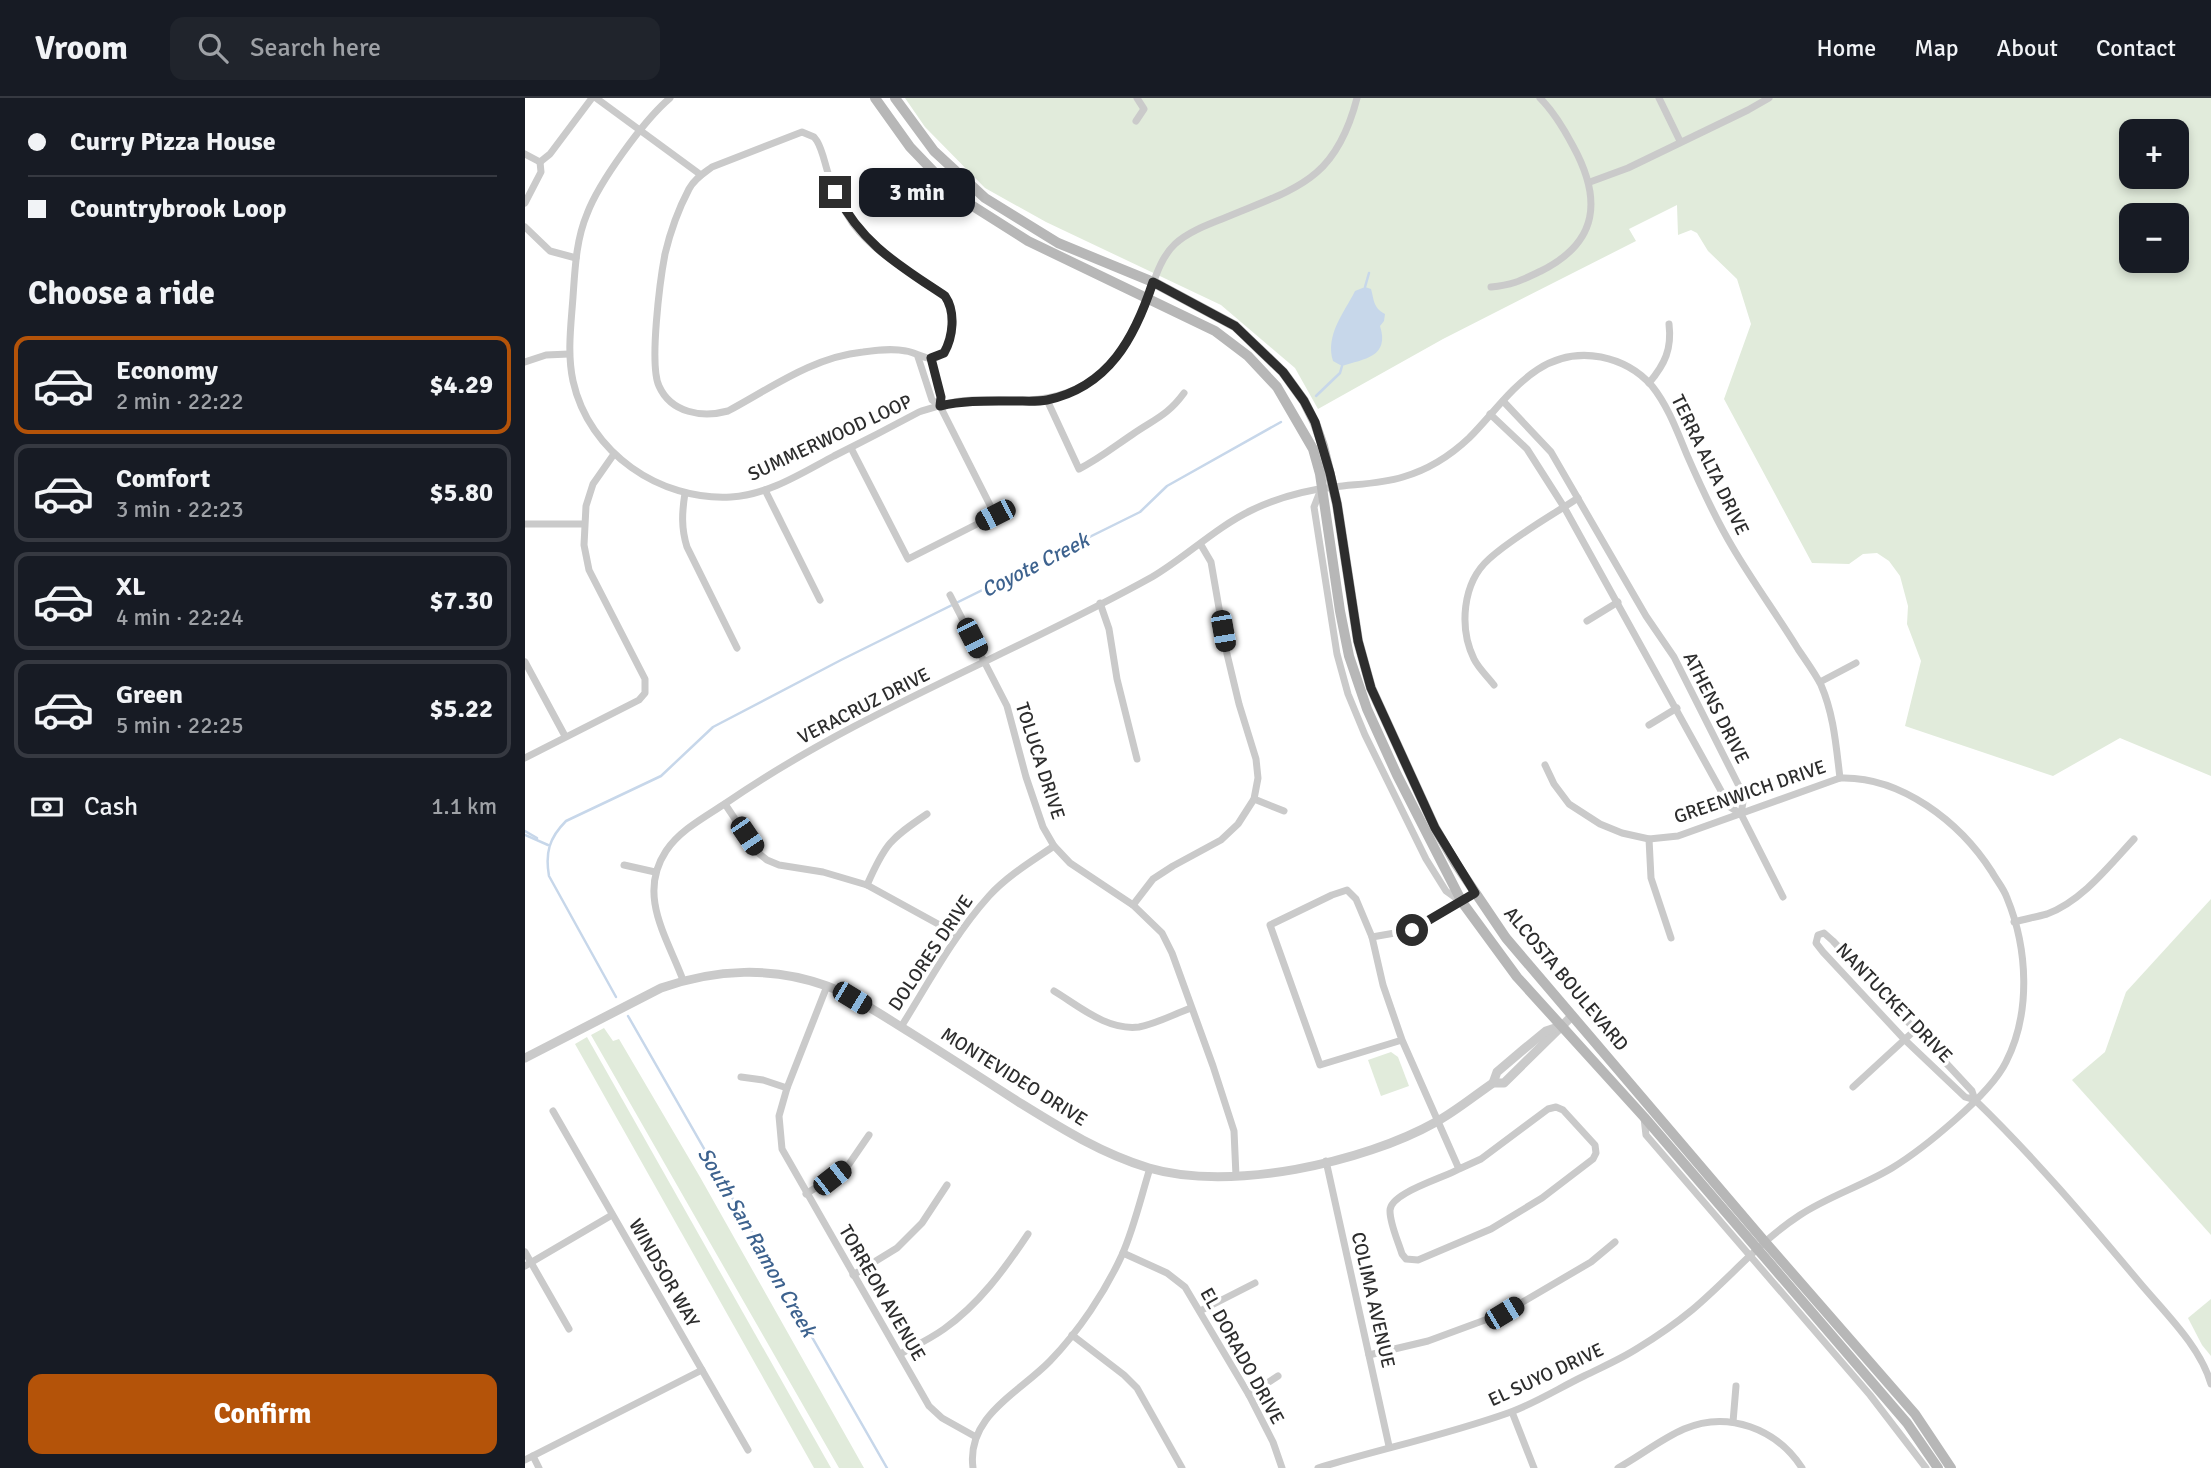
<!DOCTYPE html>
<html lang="en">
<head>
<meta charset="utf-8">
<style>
  body { margin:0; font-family:Signika,sans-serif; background:#20242c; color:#f1f3f6; height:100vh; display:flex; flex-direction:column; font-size:26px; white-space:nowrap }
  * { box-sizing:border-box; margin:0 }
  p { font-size:23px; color:#9ea1a6 }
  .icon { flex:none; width:38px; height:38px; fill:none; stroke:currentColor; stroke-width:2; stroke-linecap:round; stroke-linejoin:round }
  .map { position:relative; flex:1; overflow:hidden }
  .side { display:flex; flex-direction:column; background:#171b24; width:525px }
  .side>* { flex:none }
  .banner { display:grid; align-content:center; height:154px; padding:0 28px; background:#171b24 }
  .buttons { position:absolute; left:1594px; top:21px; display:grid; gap:14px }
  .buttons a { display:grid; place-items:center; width:70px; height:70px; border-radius:14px; background:#171b24; box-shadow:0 4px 10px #0003; font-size:35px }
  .end { position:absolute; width:32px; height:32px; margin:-16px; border:9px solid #2d2d2d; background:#fff; box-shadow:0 0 0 4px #fff }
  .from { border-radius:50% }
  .bubble { position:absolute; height:49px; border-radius:14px; background:#171b24; box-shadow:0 4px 10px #0003; font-size:23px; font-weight:700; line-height:49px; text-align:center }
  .car { position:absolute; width:21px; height:42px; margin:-21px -10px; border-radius:9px; box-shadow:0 0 5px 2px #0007; background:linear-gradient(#222 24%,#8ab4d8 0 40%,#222 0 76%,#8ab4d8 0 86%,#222 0) }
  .banner b { display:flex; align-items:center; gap:24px; height:66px; font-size:26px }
  .banner b+b { border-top:2px solid #363941 }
  .banner i { width:18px; height:18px; background:#f1f3f6 }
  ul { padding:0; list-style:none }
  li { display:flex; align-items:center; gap:21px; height:98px; margin:0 14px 10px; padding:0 14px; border:4px solid #363941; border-radius:14px }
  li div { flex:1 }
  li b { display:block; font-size:26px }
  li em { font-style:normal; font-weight:700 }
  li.active { border-color:#b45309 }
  li>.icon { width:63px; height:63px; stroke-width:1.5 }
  h2 { padding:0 28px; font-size:32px; line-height:84px }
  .pay { display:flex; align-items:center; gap:18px; height:77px; padding:0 28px; font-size:26px }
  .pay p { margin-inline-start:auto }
  .action { display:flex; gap:14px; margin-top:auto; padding:14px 28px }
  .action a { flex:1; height:80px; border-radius:14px; background:#b45309; color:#fff; font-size:28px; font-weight:700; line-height:80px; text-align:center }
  header { display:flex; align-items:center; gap:42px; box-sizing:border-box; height:98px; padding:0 35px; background:#171b24; border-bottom:2px solid #363941 }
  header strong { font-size:33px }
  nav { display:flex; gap:38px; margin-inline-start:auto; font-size:24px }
  .search { width:490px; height:63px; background:#20242c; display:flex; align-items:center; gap:18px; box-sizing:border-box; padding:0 24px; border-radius:14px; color:#9ea1a6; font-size:26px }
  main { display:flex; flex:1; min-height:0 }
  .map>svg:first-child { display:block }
  .green { fill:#e1ebdb; fill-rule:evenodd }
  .water { fill:#c7d7ea }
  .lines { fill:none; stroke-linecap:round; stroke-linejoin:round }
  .stream { stroke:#c7d7ea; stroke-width:2.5 }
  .minor { stroke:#cacaca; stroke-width:7 }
  .tertiary { stroke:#cacaca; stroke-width:9 }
  .secondary { stroke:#b7b7b7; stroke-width:10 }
  .route { stroke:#2d2d2d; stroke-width:9 }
  .labels { text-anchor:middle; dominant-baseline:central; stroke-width:7; stroke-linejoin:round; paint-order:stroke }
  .street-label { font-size:19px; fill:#2d2d2d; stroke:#fff }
  .water-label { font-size:21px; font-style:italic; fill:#3d628e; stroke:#fff }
</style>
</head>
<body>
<header>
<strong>Vroom</strong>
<div class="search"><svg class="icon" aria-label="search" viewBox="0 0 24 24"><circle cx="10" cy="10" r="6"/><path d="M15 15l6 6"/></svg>Search here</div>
<nav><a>Home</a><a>Map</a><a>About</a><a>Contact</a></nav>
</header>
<main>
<section class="side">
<div class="banner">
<b><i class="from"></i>Curry Pizza House</b>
<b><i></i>Countrybrook Loop</b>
</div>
<h2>Choose a ride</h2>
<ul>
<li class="active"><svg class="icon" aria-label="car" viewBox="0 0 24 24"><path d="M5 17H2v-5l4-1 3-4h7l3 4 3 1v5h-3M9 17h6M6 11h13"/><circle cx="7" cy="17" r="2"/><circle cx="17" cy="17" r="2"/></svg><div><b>Economy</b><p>2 min · 22:22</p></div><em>$4.29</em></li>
<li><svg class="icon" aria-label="car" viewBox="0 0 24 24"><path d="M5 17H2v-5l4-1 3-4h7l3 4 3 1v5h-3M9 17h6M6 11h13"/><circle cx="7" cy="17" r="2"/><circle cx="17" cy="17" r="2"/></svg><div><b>Comfort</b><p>3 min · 22:23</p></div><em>$5.80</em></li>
<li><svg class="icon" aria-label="car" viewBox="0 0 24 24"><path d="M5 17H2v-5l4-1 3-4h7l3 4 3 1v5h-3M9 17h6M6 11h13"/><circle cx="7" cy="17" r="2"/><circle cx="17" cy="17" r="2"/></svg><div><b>XL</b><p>4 min · 22:24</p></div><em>$7.30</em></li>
<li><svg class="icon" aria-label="car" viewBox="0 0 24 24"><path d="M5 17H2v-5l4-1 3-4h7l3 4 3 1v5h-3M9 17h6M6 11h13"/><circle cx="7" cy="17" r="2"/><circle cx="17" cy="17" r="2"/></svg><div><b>Green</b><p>5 min · 22:25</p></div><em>$5.22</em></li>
</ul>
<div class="pay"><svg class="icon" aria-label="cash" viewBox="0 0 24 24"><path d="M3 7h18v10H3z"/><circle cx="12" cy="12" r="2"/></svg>Cash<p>1.1 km</p></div>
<div class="action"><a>Confirm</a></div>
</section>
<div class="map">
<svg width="1686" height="1370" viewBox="0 0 1686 1370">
  <rect width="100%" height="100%" fill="#fff"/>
  <g class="green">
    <path d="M380,0h1306v678l-91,-38 -67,38 -148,-50 16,-65 -14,-37 1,-18 -8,-30 -11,-15 -12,-8 -14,1 -14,10 -37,-1 -88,-164 27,-75 -14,-45 -29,-28 -11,-18 -6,-3 -13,5 -1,-30 -48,24 7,12 -193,98 -125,70 -23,-41 -74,-63 -175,-83 -61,-34 -60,-61zM1606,33h46v46h-46zM1606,117h46v46h-46z"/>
    <polygon points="1686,801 1686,1137 1547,982 1580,954 1601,894"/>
    <polygon points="79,930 88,943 94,941 175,1079 339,1370 314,1370 66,937"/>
    <polygon points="62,939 306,1370 289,1370 50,946"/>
    <polygon points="866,954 873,959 884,988 856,998 843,962"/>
    <polygon points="1686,1201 1686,1258 1677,1247 1663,1220"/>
  </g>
  <path class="water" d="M840,189l6,2c3,10 2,19 14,25l-1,7 -4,5c10,31 -16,33 -38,40l-9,-5c-8,-26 11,-48 22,-70z"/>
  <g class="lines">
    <g class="stream">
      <polyline points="840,189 844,175"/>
      <polyline points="791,298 815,275 817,268"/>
      <polyline points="0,733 12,740"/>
      <polyline points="0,737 23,747"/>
      <path d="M91,899l-67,-121c-4,-23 0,-38 17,-55l95,-45 52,-49 128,-67 299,-148 27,-26 114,-64"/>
      <polyline points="103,918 362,1370"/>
    </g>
    <g class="minor">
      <polyline points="71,0 176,77"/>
      <path d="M145,0c-26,22 -71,84 -83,116 -11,26 -12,55 -14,83 -2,28 -6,56 0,84 16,72 87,120 158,116 37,-2 71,-24 103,-41 28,-14 57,-29 85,-44 13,-4 27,-9 41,-11 41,-5 75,7 116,-12 39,-18 59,-55 73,-94 6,-17 12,-38 26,-51 13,-12 32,-19 47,-25 73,-31 113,-36 135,-121"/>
      <polyline points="1134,0 1155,43"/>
      <polyline points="611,23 619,11 612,0"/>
      <path d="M277,34l12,5 3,4c6,10 8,24 12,35 6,17 14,33 24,48 17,23 42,39 65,54 9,6 20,11 27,18 11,11 8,50 -4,59 -12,9 -24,-3 -35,-4 -14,-3 -29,-1 -43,1 -50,5 -92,36 -135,59 -26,7 -57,2 -69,-25 -10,-21 1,-106 6,-132 5,-21 14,-46 24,-65 5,-10 15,-16 23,-22z"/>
      <polyline points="0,56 15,64"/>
      <polyline points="15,64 25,56 67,0"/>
      <polyline points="1065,84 1103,70 1223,12 1244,0"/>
      <polyline points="0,105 16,74 15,64"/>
      <polyline points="0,129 25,153 51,160"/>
      <path d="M966,189c22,-2 31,-7 50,-16 58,-29 61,-72 32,-125 -9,-17 -19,-34 -33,-48"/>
      <polyline points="406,260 416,298 415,308"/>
      <polyline points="0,264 21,257 44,256"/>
      <path d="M1124,285c16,-19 23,-34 20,-59"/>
      <path d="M522,302l32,69c20,-10 36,-23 54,-35 22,-15 35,-19 51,-41"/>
      <polyline points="978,303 1026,354 1121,518 1149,559 1219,698 1216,716"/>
      <polyline points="965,316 1002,351 1039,409 1205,709 1216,716"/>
      <polyline points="326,350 383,461 470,417 415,308 407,302 393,259"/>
      <polyline points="796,391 789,409 812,556 823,596 840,637 901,761 921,793 935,803"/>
      <polyline points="240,392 295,502"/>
      <path d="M160,395c-3,19 -4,35 2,54l50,101"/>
      <polyline points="0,426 58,426"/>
      <polyline points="425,497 482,608 501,679 518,729 529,748 545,765 608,807 637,835 647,855 688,968 709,1033 711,1078"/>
      <polyline points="575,505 584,531 592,581 612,661"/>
      <polyline points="1062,523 1093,504"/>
      <polyline points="0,564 40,638"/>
      <polyline points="1295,584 1331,565"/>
      <path d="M969,587c-6,-8 -15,-16 -20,-26 -15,-31 -12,-76 15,-100 24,-22 62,-43 89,-61"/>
      <polyline points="1124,627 1152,610"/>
      <polyline points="0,660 114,602 120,595 120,581 64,472 59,447 61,408 68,386 89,356"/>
      <polyline points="729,701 759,713"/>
      <polyline points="200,706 232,754 242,762 254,767 298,774 342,787 433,837"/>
      <polyline points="1216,716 1258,799"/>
      <polyline points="1124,741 1126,780 1146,840"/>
      <polyline points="99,767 130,774"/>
      <path d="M342,787c18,-41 23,-46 60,-71"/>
      <polyline points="608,807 628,781 648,768 696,742 713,726 729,701 733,680 731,661 714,606 702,556 686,464 676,447"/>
      <path d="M1489,824c11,-3 22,-5 33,-8 35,-13 62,-48 87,-75"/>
      <polyline points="847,839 887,832 950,795"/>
      <path d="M158,882c-16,-43 -46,-85 -17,-129 14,-21 39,-34 60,-48 132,-91 286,-148 426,-226 34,-20 64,-50 100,-67 25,-12 55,-20 82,-23 23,-3 46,-3 69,-10 24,-7 47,-21 66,-39 38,-38 68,-93 132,-81 20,4 38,14 51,29 16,20 25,45 35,69 14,32 28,63 46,93 20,34 44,67 65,101 8,12 17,24 23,36 13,30 15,61 19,93"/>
      <polyline points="302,888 262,990 254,1018 257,1051 404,1308 417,1320 451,1339"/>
      <path d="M529,893c25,15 53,40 85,36 17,-3 35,-13 52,-19"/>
      <path d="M376,929c28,-45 53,-92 88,-131 18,-20 43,-35 65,-50"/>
      <path d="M877,942l-82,25 -50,-140 62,-30 15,-5 9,9 16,38 11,48 19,55 57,129 22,-10 67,-50 8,-2 7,3 32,35 1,8 -3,6 -51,39 -51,31 -73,31 -12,-1 -4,-5c-4,-13 -12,-30 -12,-43 -1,-18 54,-33 69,-42"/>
      <polyline points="216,979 238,982 262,990"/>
      <polyline points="1328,989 1390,932"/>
      <path d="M1450,1002l-10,-3 -60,-57 -82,-88 -7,-9 2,-8 6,-2 9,8 139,150 3,9c59,57 113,121 165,183 26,31 60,63 71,101"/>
      <polyline points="28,1013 223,1352"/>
      <polyline points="1119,1020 1121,1037 1345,1297 1401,1370"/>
      <polyline points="801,1063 864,1348"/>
      <polyline points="281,1096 322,1069 344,1037"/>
      <polyline points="0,1154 44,1231"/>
      <polyline points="598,1155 642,1175 660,1189 724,1297 748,1344 757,1370"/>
      <polyline points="0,1168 87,1117"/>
      <polyline points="328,1177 372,1150 397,1125 422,1087"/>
      <polyline points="675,1213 730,1185"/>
      <polyline points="547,1237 599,1277 612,1290 657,1370"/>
      <path d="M375,1256c15,-8 30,-15 44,-25 35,-25 60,-59 84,-95"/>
      <polyline points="844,1257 903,1243 979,1215 1066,1164 1090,1144"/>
      <polyline points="724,1297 753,1278"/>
      <polyline points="987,1314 1009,1370"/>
      <polyline points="1208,1324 1211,1288"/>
      <polyline points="8,1358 14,1370"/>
      <polyline points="0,1362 177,1272"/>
      <path d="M448,1370c-7,-52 46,-75 77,-107 29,-30 55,-69 72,-106 12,-27 19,-58 28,-87"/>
      <path d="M793,1370c63,-19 128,-33 190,-55 26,-9 51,-25 76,-37 18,-9 37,-17 54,-28 18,-11 37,-24 54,-38 37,-31 68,-69 108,-95 29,-19 62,-29 92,-47 31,-19 98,-73 114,-106 25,-49 22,-113 1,-164 -3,-9 -10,-17 -15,-26 -32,-50 -91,-96 -152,-94l-162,58 -29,3 -27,-6 -22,-9 -31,-20 -15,-20 -9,-19"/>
      <path d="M1093,1370c22,-12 43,-29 66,-39 44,-19 93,0 118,39"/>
    </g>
    <g class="tertiary">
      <path d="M0,960l136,-70c54,-19 112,-22 166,-2 31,12 59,32 87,49 35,22 69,44 103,66 42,26 83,52 132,67 81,24 214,-5 287,-46 20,-11 38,-26 57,-39h11l68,-67"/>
      <polyline points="968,985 972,974 999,951 1021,933 1036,928"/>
    </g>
    <g class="secondary">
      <polyline points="350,0 385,49 432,98 503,143 690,233 723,258 752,289 788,351 795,376 815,513 824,558 842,611 872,677 937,804 992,879 1119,1019 1382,1325 1413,1370"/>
      <polyline points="370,0 409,53 460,100 533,145 628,184 710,228 758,274 779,303 790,325 798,348 812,406 833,543 846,590 910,730 931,766 981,840 1240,1144 1390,1316 1426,1370"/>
    </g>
  </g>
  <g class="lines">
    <path class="route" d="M310,94c28,53 62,72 110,104 11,16 8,41 -1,57l-13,5 10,39 -1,9c25,-6 49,-5 75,-5 10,0 22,1 32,-1 62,-13 88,-63 106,-118l82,44 48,46 21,29 11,21 15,51 7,31 21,137 13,47 64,140 40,65 -63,37"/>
  </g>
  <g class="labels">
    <g class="street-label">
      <text transform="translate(305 340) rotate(-25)">SUMMERWOOD LOOP</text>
      <text transform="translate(1185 367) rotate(64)">TERRA ALTA DRIVE</text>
      <text transform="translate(339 608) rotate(-27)">VERACRUZ DRIVE</text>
      <text transform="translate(1191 610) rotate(63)">ATHENS DRIVE</text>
      <text transform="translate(515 663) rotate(72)">TOLUCA DRIVE</text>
      <text transform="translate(1225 694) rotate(-19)">GREENWICH DRIVE</text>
      <text transform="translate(406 855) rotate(-56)">DOLORES DRIVE</text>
      <text transform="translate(1041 881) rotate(50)">ALCOSTA BOULEVARD</text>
      <text transform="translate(1369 905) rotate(46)">NANTUCKET DRIVE</text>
      <text transform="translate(489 979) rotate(32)">MONTEVIDEO DRIVE</text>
      <text transform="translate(139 1175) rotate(60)">WINDSOR WAY</text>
      <text transform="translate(357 1195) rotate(60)">TORREON AVENUE</text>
      <text transform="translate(848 1202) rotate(77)">COLIMA AVENUE</text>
      <text transform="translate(717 1258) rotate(61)">EL DORADO DRIVE</text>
      <text transform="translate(1021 1277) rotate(-25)">EL SUYO DRIVE</text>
    </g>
    <g class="water-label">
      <text transform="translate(510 467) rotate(-27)">Coyote Creek</text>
      <text transform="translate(232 1144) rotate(60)">South San Ramon Creek</text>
    </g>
  </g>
</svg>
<div class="buttons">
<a>+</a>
<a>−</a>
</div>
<i class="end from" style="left:887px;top:832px"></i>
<i class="end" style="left:310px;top:94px"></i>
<div class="bubble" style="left:334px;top:70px;width:116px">3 min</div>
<i class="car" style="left:470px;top:417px;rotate:243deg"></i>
<i class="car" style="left:698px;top:533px;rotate:170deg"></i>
<i class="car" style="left:447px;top:540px;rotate:153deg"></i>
<i class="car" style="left:222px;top:738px;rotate:146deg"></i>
<i class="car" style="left:327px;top:900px;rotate:121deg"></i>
<i class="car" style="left:307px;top:1080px;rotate:52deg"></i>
<i class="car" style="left:979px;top:1215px;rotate:59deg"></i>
</div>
</main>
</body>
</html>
